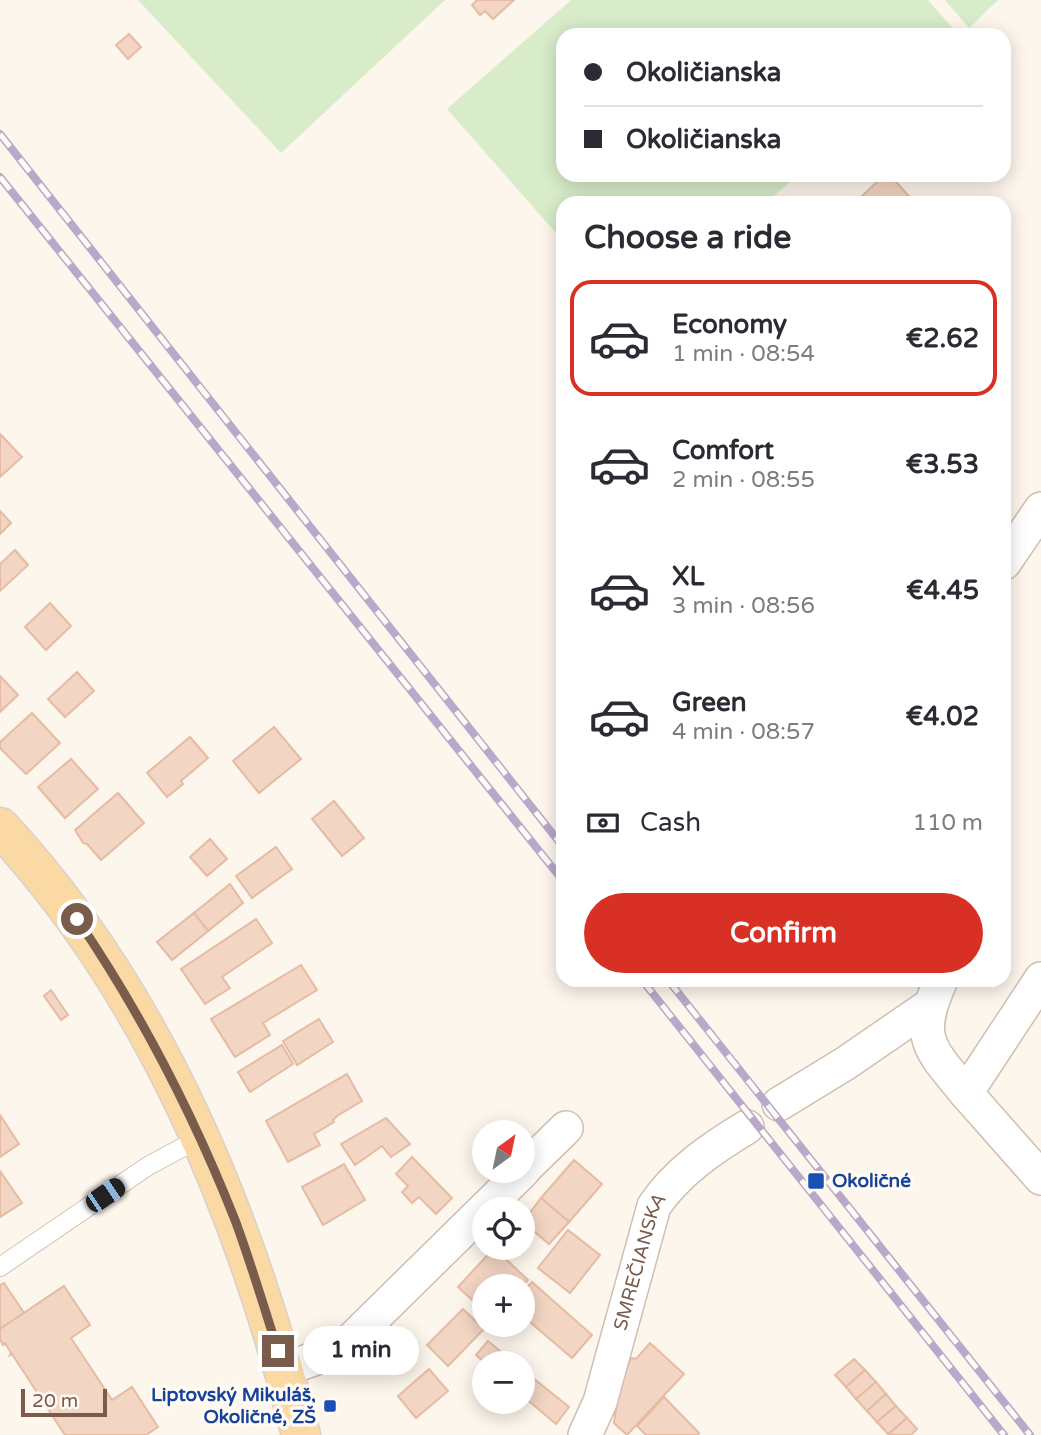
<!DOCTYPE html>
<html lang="en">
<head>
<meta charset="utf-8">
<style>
  body { margin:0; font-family:"Varela Round",sans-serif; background:#f7f7f7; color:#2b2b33; height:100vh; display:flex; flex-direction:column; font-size:26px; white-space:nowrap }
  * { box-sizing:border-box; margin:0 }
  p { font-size:23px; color:#7c7c81 }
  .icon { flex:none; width:38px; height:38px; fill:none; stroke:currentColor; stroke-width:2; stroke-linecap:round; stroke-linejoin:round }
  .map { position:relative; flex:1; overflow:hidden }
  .drawer { position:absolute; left:556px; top:196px; width:455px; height:791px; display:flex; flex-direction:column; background:#fff; border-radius:21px; box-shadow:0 4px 18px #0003 }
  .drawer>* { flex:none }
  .top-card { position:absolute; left:556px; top:28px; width:455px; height:154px; border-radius:21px; box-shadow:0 4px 18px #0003; display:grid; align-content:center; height:154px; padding:0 28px; background:#fff }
  .needle { width:46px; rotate:33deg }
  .buttons { position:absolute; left:472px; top:1120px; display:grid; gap:14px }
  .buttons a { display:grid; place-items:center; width:63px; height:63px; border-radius:50%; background:#fff; box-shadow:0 4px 18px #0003; font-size:35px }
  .scale { position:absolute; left:21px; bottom:18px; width:86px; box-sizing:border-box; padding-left:7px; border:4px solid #7a5c4d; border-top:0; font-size:19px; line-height:24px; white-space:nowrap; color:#7a5c4d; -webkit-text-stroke:5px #fffaf3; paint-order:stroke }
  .end { position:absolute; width:32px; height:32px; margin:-16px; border:9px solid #7a5c4d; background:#fff; box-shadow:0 0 0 4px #fff }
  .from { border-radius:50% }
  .bubble { position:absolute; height:49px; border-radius:24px; background:#fff; box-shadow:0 4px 18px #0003; font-size:23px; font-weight:800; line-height:49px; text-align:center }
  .car { position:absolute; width:21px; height:42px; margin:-21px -10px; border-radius:9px; box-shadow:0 0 5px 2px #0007; background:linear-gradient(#222 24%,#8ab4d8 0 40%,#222 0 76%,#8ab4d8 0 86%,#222 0) }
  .top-card b { display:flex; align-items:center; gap:24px; height:66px; font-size:26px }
  .top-card b+b { border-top:2px solid #e1e1e2 }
  .top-card i { width:18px; height:18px; background:#2b2b33 }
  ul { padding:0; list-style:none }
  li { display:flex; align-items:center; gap:21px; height:116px; margin:0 14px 10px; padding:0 14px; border:4px solid transparent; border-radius:21px }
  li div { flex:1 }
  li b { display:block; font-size:26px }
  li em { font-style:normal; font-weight:800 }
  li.on { border-color:#d93025 }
  li>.icon { width:63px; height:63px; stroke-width:1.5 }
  h2 { padding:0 28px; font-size:32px; line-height:84px }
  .pay { display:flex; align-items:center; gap:18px; height:77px; padding:0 28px; font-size:26px }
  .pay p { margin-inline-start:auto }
  .action { display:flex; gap:14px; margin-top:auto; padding:14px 28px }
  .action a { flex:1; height:80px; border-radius:42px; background:#d93025; color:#fff; font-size:28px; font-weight:800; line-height:80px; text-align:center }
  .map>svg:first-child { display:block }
  .green { fill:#d8ecc9 }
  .building { fill:#f3d5c3; stroke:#e6bba3; stroke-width:2 }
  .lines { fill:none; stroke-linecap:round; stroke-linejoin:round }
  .lane-casing { stroke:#d1beb0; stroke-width:20 }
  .street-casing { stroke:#d1beb0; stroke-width:36 }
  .primary-casing { stroke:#dad1cd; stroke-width:41 }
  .lane { stroke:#fff; stroke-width:18 }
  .street { stroke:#fff; stroke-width:33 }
  .primary { stroke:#fbd9a5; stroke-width:38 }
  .rail-casing { stroke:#b9a8c9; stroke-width:8 }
  .rail { stroke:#fffaf3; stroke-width:5; stroke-dasharray:16; stroke-linecap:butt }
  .route { stroke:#7a5c4d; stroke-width:9 }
  .transit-dot { fill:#1a4fb4; stroke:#fffaf3; stroke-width:2.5 }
  .labels { text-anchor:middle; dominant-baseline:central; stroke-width:7; stroke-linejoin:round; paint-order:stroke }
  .transit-label { font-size:19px; font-weight:bold; fill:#164399; stroke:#fffaf3; text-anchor:start }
  .street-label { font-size:19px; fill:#7a5c4d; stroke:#fffaf3 }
</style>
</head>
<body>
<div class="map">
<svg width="1041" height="1435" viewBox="0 0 1041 1435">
  <rect width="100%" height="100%" fill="#fdf6ec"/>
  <g class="green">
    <polygon points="138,0 445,0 281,153"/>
    <polygon points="571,0 928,0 958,34 564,35 564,175 798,175 766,203 564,203 563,241 447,109"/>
    <polygon points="945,0 998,0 969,28"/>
  </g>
  <g class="building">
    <polygon points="477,0 514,0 493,19 485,11 480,15 472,5"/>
    <polygon points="129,34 141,47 128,59 116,45"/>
    <polygon points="884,175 887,178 890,175 915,203 855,203"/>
    <polygon points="0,434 22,457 0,477"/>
    <polygon points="0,511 11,523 0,534"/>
    <polygon points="15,550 28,565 0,591 0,564"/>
    <polygon points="50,603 71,626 46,650 25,627"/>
    <polygon points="77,672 94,691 65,717 48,699"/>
    <polygon points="0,676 18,695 0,712"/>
    <polygon points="32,713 60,743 26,774 0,748 0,742"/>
    <polygon points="274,727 301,759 259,793 233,761"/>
    <polygon points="190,737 208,758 181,781 183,784 167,797 147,773"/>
    <polygon points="71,759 98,789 65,818 38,787"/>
    <polygon points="118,793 144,823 101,860 87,844 83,843 75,830"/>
    <polygon points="334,801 364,838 342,856 312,819"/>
    <polygon points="210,839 227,859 207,876 190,857"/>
    <polygon points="276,847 292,869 252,898 236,876"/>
    <polygon points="230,884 243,903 208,931 194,913"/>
    <polygon points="194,913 208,931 172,960 157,942"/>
    <polygon points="256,919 272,943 222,977 230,988 205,1004 181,969"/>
    <polygon points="301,965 317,990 263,1023 270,1035 235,1057 211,1019"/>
    <polygon points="51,990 68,1015 61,1020 44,996"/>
    <polygon points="319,1019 333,1042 297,1065 283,1041"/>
    <polygon points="282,1045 293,1064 250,1092 238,1072"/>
    <polygon points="347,1074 362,1101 337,1116 333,1120 334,1122 314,1134 320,1145 288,1162 266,1121"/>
    <polygon points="0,1115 19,1144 0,1157"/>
    <polygon points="386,1118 410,1144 391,1157 382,1146 355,1165 341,1144"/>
    <polygon points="412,1157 452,1198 436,1214 419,1197 412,1203 402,1192 408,1186 396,1174"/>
    <polygon points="574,1160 602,1184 569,1222 541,1198"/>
    <polygon points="344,1164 365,1200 323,1225 302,1187"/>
    <polygon points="0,1171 22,1203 0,1217"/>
    <polygon points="541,1198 569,1222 549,1244 523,1222"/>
    <polygon points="568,1230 600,1255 570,1293 538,1268"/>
    <polygon points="494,1248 528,1280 522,1286 485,1286 485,1312 458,1287"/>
    <polygon points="532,1282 592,1335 572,1358 523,1316 523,1291"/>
    <polygon points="4,1283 24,1313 0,1329 0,1285"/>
    <polygon points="64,1286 90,1325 71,1338 112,1400 132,1387 158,1427 146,1435 65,1435 12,1354 10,1355 11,1353 5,1343 3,1345 0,1339 0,1329"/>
    <polygon points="463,1309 484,1329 448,1366 427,1345"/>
    <polygon points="374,1341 378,1346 383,1344 389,1351 373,1366 366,1360 368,1354 364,1349"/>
    <polygon points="488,1341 515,1363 485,1363 476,1355"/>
    <polygon points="650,1343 684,1374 627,1435 614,1423 620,1380 631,1358 636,1359"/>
    <polygon points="854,1359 865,1370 846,1387 835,1375"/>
    <polygon points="429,1369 448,1391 416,1418 398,1396"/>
    <polygon points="523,1370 569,1407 556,1424 523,1396"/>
    <polygon points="865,1370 876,1382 856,1399 846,1387"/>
    <polygon points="876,1382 886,1394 867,1411 856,1399"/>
    <polygon points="886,1394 896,1406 877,1422 867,1411"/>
    <polygon points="664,1397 699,1433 698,1435 646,1435 637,1426"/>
    <polygon points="896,1406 907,1418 888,1434 877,1422"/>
    <polygon points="907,1418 917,1429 911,1435 888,1435"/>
  </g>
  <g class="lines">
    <defs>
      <polyline id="lane" points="0,1267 148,1166 200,1138"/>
      <g id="street">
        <polyline points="1004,563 1041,509"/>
        <polyline points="1041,979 966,1093 1041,1178"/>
        <path d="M941,980c-26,58 -13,67 25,113"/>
        <polyline points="779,1104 846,1063 929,1006"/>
        <polyline points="523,1170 566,1128"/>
        <polyline points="285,1369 342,1349 523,1171"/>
        <path id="s1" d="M585,1435l15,-33 54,-196c23,-34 58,-58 93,-79"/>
      </g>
      <path id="primary" d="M0,827c156,168 245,388 301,608"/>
    </defs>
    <use href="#lane" class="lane-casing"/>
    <use href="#street" class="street-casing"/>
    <use href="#primary" class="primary-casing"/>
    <use href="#lane" class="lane"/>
    <use href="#street" class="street"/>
    <use href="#primary" class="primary"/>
    <defs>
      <g id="rail">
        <polyline points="0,134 564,848"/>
        <polyline points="0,177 564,882"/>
        <polyline points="642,980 1004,1435"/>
        <polyline points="668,980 1030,1435"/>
      </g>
    </defs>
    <use href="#rail" class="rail-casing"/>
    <use href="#rail" class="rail"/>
  </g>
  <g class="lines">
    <path class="route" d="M77,919c64,94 116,195 158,301 16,43 29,87 43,131"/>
  </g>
  <g class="transit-dot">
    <rect x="807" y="1172" width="18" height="18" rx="3.5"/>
    <rect x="323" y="1399" width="14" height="14" rx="3.5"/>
  </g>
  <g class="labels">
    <g class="transit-label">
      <text x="832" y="1181">Okoličné</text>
      <text x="316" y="1395" text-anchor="end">Liptovský Mikuláš,<tspan x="316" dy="22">Okoličné, ZŠ</tspan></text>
    </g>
    <g class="street-label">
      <text stroke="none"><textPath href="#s1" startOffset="182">SMREČIANSKA</textPath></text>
    </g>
  </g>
</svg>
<div class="buttons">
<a><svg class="needle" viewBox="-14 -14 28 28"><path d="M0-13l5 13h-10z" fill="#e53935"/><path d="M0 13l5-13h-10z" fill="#7c7c81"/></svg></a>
<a><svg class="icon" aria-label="locate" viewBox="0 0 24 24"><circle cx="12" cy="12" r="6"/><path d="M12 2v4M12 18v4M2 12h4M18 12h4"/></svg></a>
<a>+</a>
<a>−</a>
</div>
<div class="scale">20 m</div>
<i class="end from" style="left:77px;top:919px"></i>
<i class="end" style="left:278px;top:1351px"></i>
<div class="bubble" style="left:303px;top:1326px;width:116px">1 min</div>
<i class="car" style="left:105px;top:1195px;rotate:56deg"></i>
<div class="top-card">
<b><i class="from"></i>Okoličianska</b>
<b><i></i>Okoličianska</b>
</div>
<section class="drawer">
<h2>Choose a ride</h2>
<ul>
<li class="on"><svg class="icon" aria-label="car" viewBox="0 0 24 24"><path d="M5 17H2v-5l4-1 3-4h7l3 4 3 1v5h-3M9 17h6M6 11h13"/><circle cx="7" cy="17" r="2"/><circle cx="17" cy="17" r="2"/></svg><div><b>Economy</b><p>1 min · 08:54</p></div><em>€2.62</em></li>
<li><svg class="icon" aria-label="car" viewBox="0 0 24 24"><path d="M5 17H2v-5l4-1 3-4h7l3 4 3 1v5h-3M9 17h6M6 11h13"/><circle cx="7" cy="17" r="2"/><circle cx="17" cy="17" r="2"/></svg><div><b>Comfort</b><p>2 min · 08:55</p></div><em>€3.53</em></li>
<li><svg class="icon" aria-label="car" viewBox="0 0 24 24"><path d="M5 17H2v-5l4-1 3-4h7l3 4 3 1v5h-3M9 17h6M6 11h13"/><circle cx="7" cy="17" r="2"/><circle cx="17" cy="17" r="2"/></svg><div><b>XL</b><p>3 min · 08:56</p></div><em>€4.45</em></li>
<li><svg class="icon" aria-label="car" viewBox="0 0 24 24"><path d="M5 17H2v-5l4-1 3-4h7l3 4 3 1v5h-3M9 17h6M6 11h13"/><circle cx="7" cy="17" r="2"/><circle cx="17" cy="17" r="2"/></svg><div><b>Green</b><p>4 min · 08:57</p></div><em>€4.02</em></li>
</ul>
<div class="pay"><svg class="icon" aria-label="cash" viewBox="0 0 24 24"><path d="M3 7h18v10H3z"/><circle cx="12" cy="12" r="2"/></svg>Cash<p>110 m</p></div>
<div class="action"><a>Confirm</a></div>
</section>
</div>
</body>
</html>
